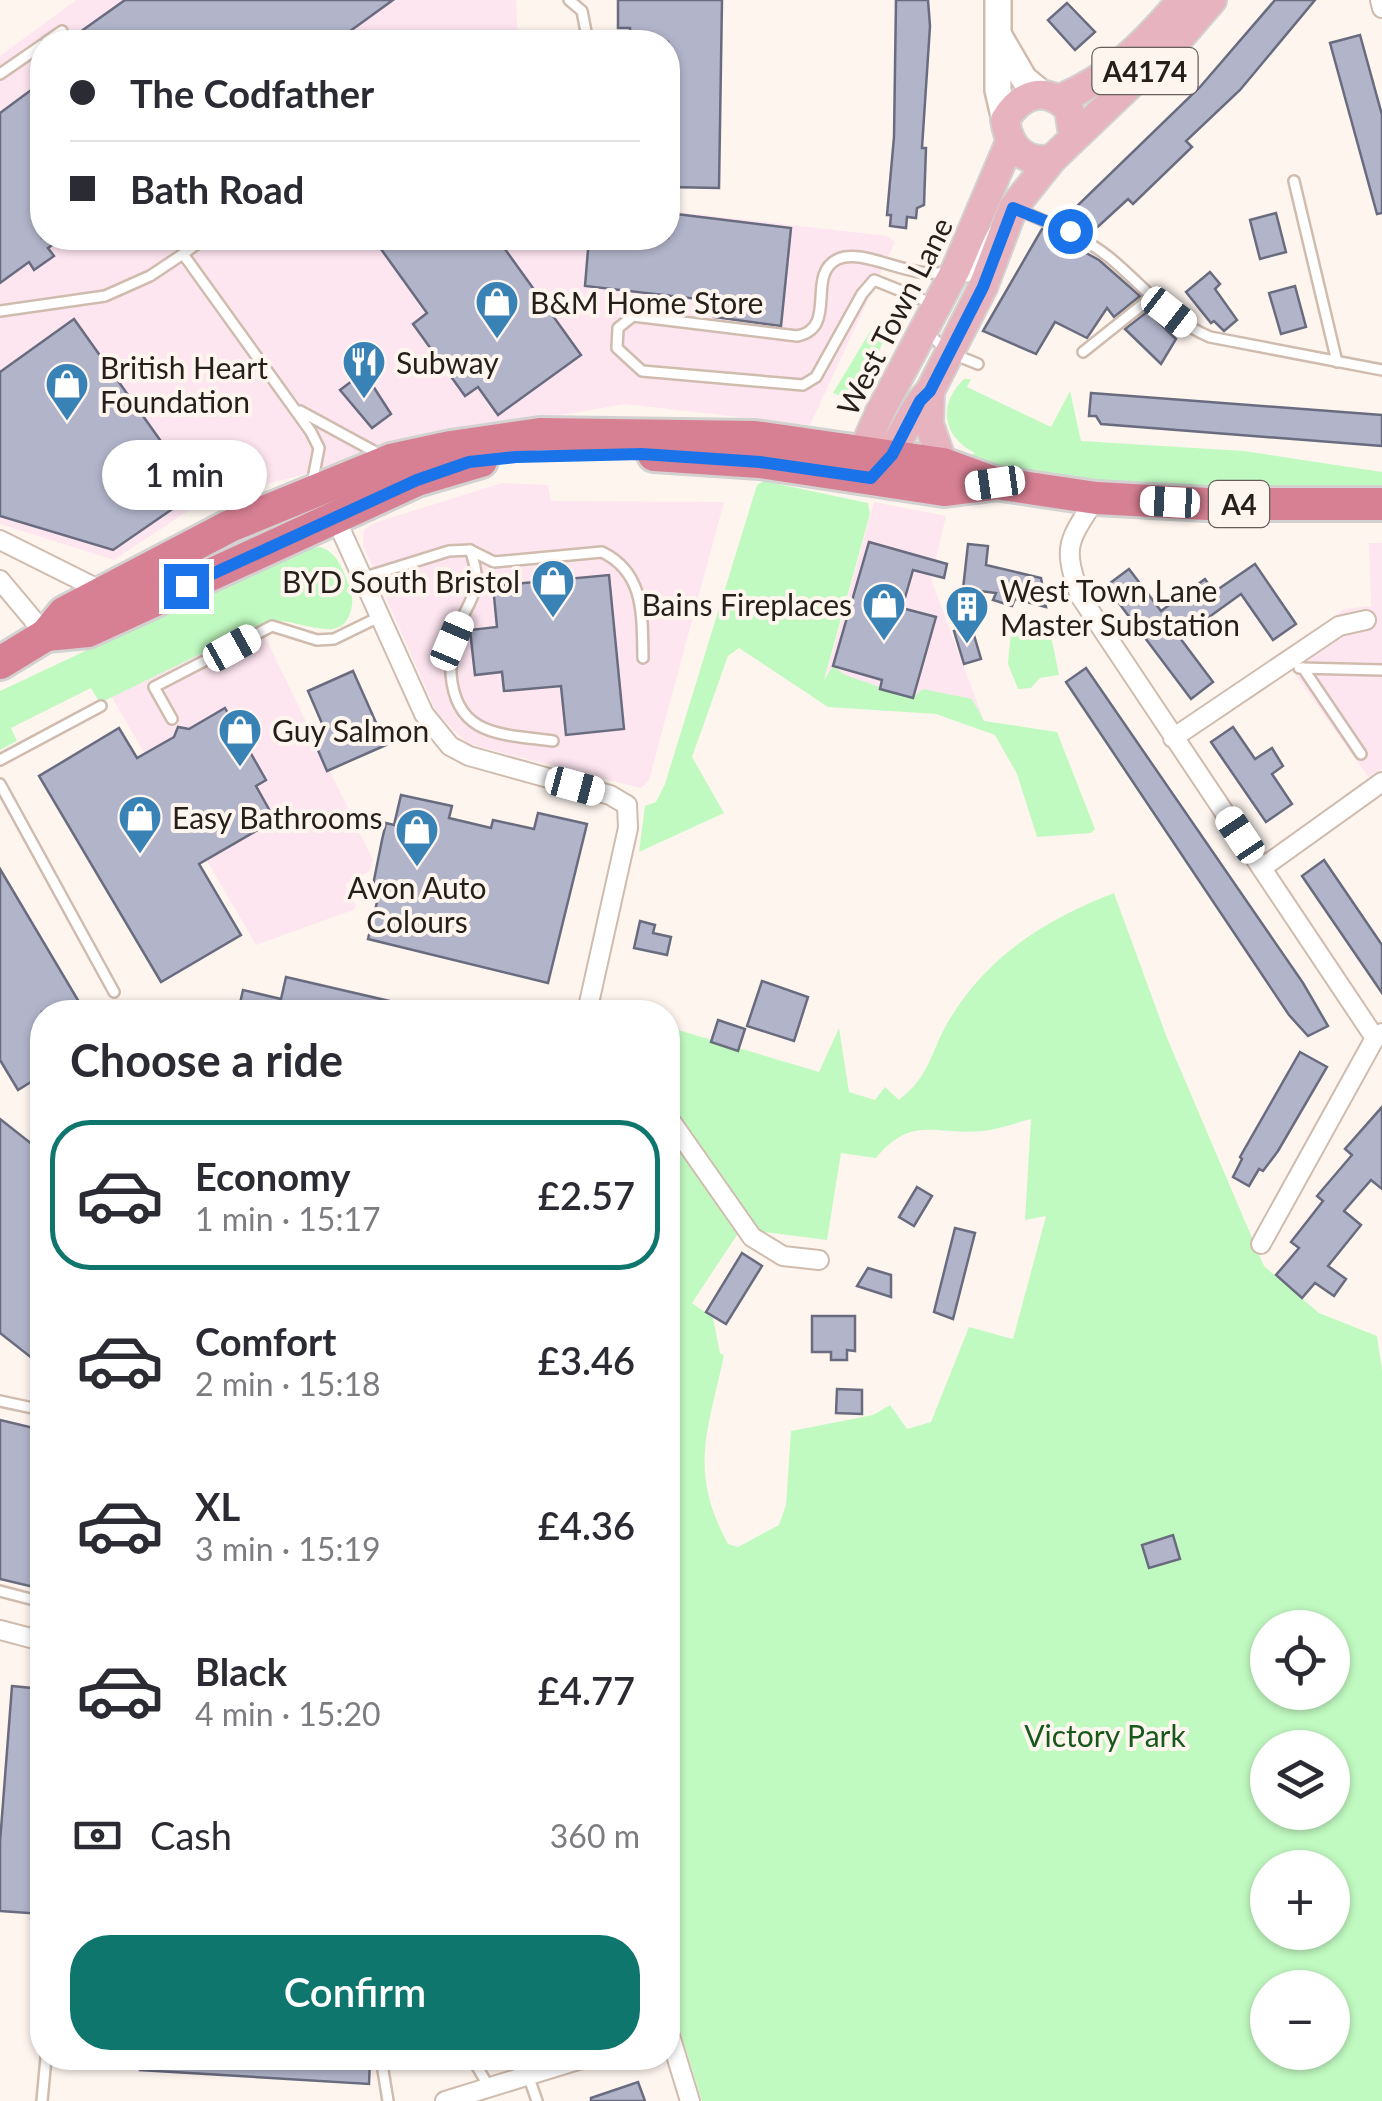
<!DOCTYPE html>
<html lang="en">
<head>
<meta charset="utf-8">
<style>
  body { margin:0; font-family:Lato,sans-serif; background:#f2f2f3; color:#2b2b33; height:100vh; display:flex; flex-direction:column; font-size:38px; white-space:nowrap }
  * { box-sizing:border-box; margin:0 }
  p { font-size:32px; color:#7c7c81 }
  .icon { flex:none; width:55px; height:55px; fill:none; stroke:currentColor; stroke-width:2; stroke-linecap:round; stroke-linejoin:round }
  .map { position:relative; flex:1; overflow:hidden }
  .details { position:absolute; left:30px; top:1000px; width:650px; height:1070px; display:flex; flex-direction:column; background:#fff; border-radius:40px; box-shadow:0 2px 8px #0004 }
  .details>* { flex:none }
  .top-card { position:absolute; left:30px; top:30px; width:650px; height:220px; border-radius:40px; box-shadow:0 2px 8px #0004; display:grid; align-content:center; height:220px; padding:0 40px; background:#fff }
  .controls { position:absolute; left:1250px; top:1610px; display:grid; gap:20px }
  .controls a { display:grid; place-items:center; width:100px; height:100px; border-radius:50%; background:#fff; box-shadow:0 2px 8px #0004; font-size:50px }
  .end { position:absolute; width:45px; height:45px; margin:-22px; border:12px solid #1a73e8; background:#fff; box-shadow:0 0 0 5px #fff }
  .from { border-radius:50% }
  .bubble { position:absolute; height:70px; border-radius:35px; background:#fff; box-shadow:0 2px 8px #0004; font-size:32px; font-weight:600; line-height:70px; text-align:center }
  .car { position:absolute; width:30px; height:60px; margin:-30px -15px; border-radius:12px; box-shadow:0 0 8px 2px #0007; background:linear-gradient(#fff 24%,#345 0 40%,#fff 0 76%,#345 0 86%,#fff 0) }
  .top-card b { display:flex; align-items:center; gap:35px; height:95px; font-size:38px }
  .top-card b+b { border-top:2px solid #e1e1e2 }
  .top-card i { width:25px; height:25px; background:#2b2b33 }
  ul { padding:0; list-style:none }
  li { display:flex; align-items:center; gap:30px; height:150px; margin:0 20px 15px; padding:0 20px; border:5px solid transparent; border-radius:40px }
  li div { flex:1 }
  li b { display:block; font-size:38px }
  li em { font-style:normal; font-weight:600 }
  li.on { border-color:#0f766e }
  li>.icon { width:90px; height:90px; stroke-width:1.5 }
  h2 { padding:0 40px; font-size:45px; line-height:120px }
  .pay { display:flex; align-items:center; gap:25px; height:110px; padding:0 40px; font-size:38px }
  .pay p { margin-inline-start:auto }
  .cta { display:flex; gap:20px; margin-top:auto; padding:20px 40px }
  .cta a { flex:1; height:115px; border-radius:40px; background:#0f766e; color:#fff; font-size:40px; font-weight:600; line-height:115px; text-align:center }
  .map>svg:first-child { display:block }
  .commercial { fill:#fee6f1 }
  .green { fill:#c1fac1; fill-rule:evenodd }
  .building { fill:#b2b5ca; stroke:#696b7f; stroke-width:2.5 }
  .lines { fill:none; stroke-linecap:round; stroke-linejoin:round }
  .lane-casing { stroke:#d0bcae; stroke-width:14 }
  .street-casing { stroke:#d0bcae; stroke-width:22 }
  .secondary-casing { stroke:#d0bcae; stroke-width:30 }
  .primary-casing { stroke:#d3d2d1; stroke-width:32 }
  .highway-casing { stroke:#d3d2d1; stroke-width:38 }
  .lane { stroke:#fff; stroke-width:9 }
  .street { stroke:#fff; stroke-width:18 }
  .secondary { stroke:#fff; stroke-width:25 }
  .primary { stroke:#e7b3be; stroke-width:28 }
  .highway { stroke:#d78093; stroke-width:32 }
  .route { stroke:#1a73e8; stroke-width:12 }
  .labels { text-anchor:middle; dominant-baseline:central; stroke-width:8; stroke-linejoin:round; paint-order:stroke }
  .shield { fill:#fef5ef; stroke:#665e59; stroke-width:2.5 }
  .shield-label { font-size:28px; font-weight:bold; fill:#251e19 }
  .poi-label { font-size:30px; fill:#251e19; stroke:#fef5ef; text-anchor:start }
  .street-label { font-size:30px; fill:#251e19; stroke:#fef5ef }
  .park-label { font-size:30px; fill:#17581d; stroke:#fef5ef }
</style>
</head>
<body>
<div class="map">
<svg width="1382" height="2101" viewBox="0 0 1382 2101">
  <rect width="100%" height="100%" fill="#fef5ef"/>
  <g class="commercial">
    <polygon points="76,0 516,0 518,42 42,42 42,238 668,238 668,211 887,236 895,242 810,425 625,404 503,425 206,499 114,560 0,524 0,56"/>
    <polygon points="502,483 548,485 551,501 724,502 649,780 641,788 468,744 437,714 363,545 364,530 374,523"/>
    <polygon points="874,502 946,516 931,579 984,721 823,687"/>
    <polygon points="1369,543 1382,543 1382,769 1369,778 1282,656 1344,609 1371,606"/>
    <polygon points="238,581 373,860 370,871 345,884 356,906 353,910 256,945 85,651"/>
  </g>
  <g class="green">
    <polygon points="871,330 884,339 858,403 833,393"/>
    <path d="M964,379h7l-4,8 84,40 19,-36 11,50 163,10 138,21v19c-136,-1 -277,4 -409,-33l-3,-2 5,-3c-32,-16 -38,-48 -11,-74z"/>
    <polygon points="764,481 868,503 870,514 824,680 833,666 845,675 912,698 923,689 972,699 984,721 1057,732 1095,829 1091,833 1037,837 1017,774 995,735 936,714 828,707 739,648 728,656 692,757 724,813 639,852 645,806 656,802 665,784 757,485"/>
    <path d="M320,547c15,5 19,15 25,28 6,15 10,23 5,38 -10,35 -58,1 -84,9l-166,81 -9,-15 -80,40 6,13 -17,9v-59l251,-118 58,-25z"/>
    <polygon points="1047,616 1059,675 1040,678 1031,688 1018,689 1008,664 1011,632"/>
    <path d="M1114,893l53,145 97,228 55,47 58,23 5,34v731h-680l-34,-109v-861l69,104 -45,68 21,15 7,35 4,2c-16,77 -36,115 4,189l10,3 41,-22 7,-20 5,-74 82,-16 17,-10 17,24 24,-7 38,-95 44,12 33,-123 -21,4 6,-101c-15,4 -31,10 -47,12 -49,5 -71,-17 -108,27l-35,-5 -14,87 -70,-9 -89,-129v-75l151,45 20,-44 10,64 26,8 10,-13 14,13c34,-27 31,-50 52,-83 39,-63 96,-98 163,-124zM1268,1628h64v64h-64zM1268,1748h64v64h-64zM1268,1868h64v64h-64zM1268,1988h64v64h-64z"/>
  </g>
  <g class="building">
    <polygon points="125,0 393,0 335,42 66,42"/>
    <polygon points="618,0 722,0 719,188 668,187 668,42 630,42 630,28 618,28"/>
    <polygon points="896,0 928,0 930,26 922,148 926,148 924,205 917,208 916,218 907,217 906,228 890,226 891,215 887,215 894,137"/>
    <polygon points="1275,0 1315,0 1240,90 1186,141 1192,147 1133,204 1128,199 1090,234 1071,214 1076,207 1200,87"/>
    <polygon points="1067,3 1095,32 1075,50 1048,20"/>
    <polygon points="1360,35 1382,115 1382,213 1377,214 1330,43"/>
    <polygon points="42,82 42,238 62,238 48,248 54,256 34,270 29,262 0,283 0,113"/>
    <polygon points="668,213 791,228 781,326 714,317 716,301 585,286 589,238 668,238"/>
    <polygon points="1276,213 1286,252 1260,259 1250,220"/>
    <polygon points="1042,229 1099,260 1140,296 1114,317 1107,308 1087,338 1055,322 1036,354 983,331"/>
    <polygon points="373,238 497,238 581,355 498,415 478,387 465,396 413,324 427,313"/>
    <polygon points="1210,272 1220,284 1215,289 1237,320 1224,331 1214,321 1211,323 1186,292"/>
    <polygon points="1295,286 1306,327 1281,334 1269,293"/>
    <polygon points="1152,308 1150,314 1176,339 1161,364 1125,329"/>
    <polygon points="74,319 197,492 113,550 0,516 0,372"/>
    <polygon points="364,372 391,414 372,428 340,390"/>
    <polygon points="1091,393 1382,415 1382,446 1101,424 1096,416 1089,416"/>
    <polygon points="869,542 947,564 944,578 913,570 902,608 936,617 913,698 880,689 882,680 833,666"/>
    <polygon points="968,544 988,546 986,565 1041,578 1046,607 1015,599 1012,606 993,600 996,593 963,589"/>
    <polygon points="1255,564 1296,624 1273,640 1241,594 1180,638 1213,682 1191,699 1106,586 1129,569 1161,611 1205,579 1214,592"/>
    <polygon points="609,575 624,729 566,735 561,686 504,691 502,672 475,675 470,630 497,627 493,586"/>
    <polygon points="971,625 981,659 964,664 954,631"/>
    <polygon points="1086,668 1303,983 1328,1026 1308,1036 1289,1015 1066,682"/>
    <polygon points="353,671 386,745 327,771 311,734 324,728 308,691"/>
    <polygon points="225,708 266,780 256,786 275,820 199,864 241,935 161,982 39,776 119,728 137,758 174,737 178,727 189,729"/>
    <polygon points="1233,727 1255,759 1272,748 1283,766 1272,774 1292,804 1266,822 1211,742"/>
    <polygon points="401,795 452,806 449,818 491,828 493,820 534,829 538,813 587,824 548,983 368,939 377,902 370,900 382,840 386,823 394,825"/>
    <polygon points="1324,860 1382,945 1382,993 1302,876"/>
    <polygon points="0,869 85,1012 42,1012 42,1075 18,1090 0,1060"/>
    <polygon points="640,921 655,925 653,933 671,937 667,955 634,948"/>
    <polygon points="286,977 411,1006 410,1012 238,1012 243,990 281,999"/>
    <polygon points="762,981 808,997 794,1041 747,1026"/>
    <polygon points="718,1020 745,1029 738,1051 711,1042"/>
    <polygon points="1300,1052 1327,1067 1278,1151 1263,1171 1259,1169 1249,1186 1233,1177 1242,1159 1240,1157"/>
    <polygon points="1382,1107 1382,1189 1371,1180 1344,1211 1361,1225 1328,1266 1346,1279 1334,1296 1315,1283 1302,1298 1276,1275 1299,1248 1291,1242 1323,1201 1317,1196 1352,1155 1345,1149"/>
    <polygon points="0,1119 42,1152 42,1366 0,1333"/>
    <polygon points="917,1187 932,1196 914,1226 899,1217"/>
    <polygon points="955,1228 975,1233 953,1319 934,1312"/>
    <polygon points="742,1253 762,1266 726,1324 706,1312"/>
    <polygon points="868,1268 891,1275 891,1297 857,1286"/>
    <polygon points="812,1316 855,1316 855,1351 847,1350 847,1360 831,1360 831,1352 812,1352"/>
    <polygon points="837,1389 862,1390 862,1414 836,1413"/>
    <polygon points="0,1420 42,1430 42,1589 0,1579"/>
    <polygon points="1173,1535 1180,1559 1149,1568 1142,1545"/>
    <polygon points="12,1686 42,1689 42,1914 0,1911 0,1842"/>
    <polygon points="140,2058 370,2058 369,2084 140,2070"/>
    <polygon points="638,2082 645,2101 591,2101 591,2098"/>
  </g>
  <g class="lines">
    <defs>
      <g id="lane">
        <polyline points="569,0 582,11 588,42"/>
        <polyline points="46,42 62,31"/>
        <polyline points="0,74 42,45"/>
        <polyline points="1294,181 1337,362"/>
        <path d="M1019,210c32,14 64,26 91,48 33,27 60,63 100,79l172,33"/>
        <polyline points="205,238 183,254 311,432 319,448 312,484"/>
        <polyline points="967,277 994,230"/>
        <path d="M931,303l-57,-23 -12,14 -46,83 -13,8 -161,-14 -25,-23 1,-20 15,-12 164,20c42,-8 8,-62 41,-77 27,-12 75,23 110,12"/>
        <polyline points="0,311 105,296 150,276 183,254"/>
        <polyline points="926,331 948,352 978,364"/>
        <polyline points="1083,352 1152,297"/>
        <polyline points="300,411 379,454"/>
        <path d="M470,550l24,12 108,-10c43,21 40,63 41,106"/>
        <path d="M362,578l87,-27 21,-1c16,42 -2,49 -16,86 -4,12 -3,25 -3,38 5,63 51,60 102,67"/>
        <polyline points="1299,668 1382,670"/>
        <polyline points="1303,668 1361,754"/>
        <polyline points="172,719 154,687 272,626 317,640 334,639 379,617"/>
        <polyline points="0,760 101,706"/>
        <polyline points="0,784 114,992"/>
        <polyline points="0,1401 42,1410"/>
        <polyline points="0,1591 42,1602"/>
        <polyline points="381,2058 388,2101"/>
        <polyline points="472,2058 489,2087"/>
        <polyline points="528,2075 537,2101"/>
        <polyline points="42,2101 46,2058"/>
      </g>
      <g id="street">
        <polyline points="1380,0 1382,8"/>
        <path d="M1096,498c-28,44 -34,47 -16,98l295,442"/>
        <polyline points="335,517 424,714 450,746 469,756 610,795 627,805 628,828 587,1012"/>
        <polyline points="0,540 102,591"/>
        <polyline points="0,580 46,635"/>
        <polyline points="1173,738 1339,626 1366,620"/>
        <polyline points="1262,868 1382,782"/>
        <polyline points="668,1117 752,1237 783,1256 819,1260"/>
        <polyline points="1261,1244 1375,1038 1382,1033"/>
        <polyline points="0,1630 42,1641"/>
        <polyline points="668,2029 690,2101"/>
        <polyline points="445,2101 585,2058"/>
      </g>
      <g id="secondary">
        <polyline points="998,0 998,90 1005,120"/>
        <polyline points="999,36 1024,79 1041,93"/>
      </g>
      <g id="primary">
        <path d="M1060,99c53,-23 85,-55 122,-99"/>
        <path d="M1073,135l-4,-26c-23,-24 -48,-16 -64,11 4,27 19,44 47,39l129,-123 31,-36"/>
        <polyline points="930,391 929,424 943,464"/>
        <path d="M879,469c21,-23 29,-55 51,-78l53,-104 30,-79 39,-49"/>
        <polyline points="869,472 863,451 879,414 956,269 1010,142"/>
      </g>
      <g id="highway">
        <polyline points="654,455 760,462 944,490 992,484"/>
        <polyline points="46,635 88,631 417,480 481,461"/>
        <polyline points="0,663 46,635 64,613 230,526 391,460 451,447 540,434 755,437 943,464 995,483 1096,498 1207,504 1382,504"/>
      </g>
    </defs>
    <use href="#lane" class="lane-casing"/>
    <use href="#street" class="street-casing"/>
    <use href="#secondary" class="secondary-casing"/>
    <use href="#primary" class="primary-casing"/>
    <use href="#highway" class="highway-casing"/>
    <use href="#lane" class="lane"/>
    <use href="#street" class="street"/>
    <use href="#secondary" class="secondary"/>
    <use href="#primary" class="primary"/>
    <use href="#highway" class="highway"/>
  </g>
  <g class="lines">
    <polyline class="route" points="186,586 417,480 469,462 516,457 642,454 760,462 871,478 892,455 920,401 930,391 983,287 1013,208 1070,231"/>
  </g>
  <defs>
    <symbol id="shop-pin" viewBox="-11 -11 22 30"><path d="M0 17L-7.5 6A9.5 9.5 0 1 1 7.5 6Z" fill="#3882b5" stroke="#fef5ef"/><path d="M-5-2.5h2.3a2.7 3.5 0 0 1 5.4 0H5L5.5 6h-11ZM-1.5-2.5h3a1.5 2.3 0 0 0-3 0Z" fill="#fff"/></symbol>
    <symbol id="restaurant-pin" viewBox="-11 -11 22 30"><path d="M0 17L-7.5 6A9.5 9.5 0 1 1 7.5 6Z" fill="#3882b5" stroke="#fef5ef"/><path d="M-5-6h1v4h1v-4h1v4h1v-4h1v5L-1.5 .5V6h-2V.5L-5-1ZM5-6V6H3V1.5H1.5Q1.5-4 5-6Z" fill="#fff"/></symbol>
    <symbol id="building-pin" viewBox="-11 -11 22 30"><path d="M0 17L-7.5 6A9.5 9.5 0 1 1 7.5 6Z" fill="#3882b5" stroke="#fef5ef"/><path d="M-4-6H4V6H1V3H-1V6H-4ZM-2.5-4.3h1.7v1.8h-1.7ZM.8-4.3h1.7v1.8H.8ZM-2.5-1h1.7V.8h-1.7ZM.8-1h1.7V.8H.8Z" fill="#fff"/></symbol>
  </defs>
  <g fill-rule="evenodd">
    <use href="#shop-pin" x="472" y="277" width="50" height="68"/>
    <use href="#restaurant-pin" x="339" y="337" width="50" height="68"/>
    <use href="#shop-pin" x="42" y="359" width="50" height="68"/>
    <use href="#shop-pin" x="528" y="556" width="50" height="68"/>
    <use href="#shop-pin" x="859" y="579" width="50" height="68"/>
    <use href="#building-pin" x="942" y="582" width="50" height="68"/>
    <use href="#shop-pin" x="215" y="705" width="50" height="68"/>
    <use href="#shop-pin" x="115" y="792" width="50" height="68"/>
    <use href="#shop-pin" x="392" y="805" width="50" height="68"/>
  </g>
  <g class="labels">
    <g class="shield">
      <rect x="1092.5" y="48" width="105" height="46" rx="8"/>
      <rect x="1209" y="481" width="60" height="46" rx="8"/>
    </g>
    <g class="shield-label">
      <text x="1145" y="71">A4174</text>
      <text x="1239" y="504">A4</text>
    </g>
    <g class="poi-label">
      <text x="530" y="302">B&amp;M Home Store</text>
      <text x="396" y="362">Subway</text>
      <text x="100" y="367">British Heart<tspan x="100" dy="34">Foundation</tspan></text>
      <text x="520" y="581" text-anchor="end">BYD South Bristol</text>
      <text x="1000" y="590">West Town Lane<tspan x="1000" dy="34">Master Substation</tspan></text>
      <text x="852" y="604" text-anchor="end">Bains Fireplaces</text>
      <text x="272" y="730">Guy Salmon</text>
      <text x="172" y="817">Easy Bathrooms</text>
      <text x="417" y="887" text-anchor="middle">Avon Auto<tspan x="417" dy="34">Colours</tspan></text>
    </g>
    <g class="street-label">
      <text transform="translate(894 316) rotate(-63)">West Town Lane</text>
    </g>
    <g class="park-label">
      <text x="1105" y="1735">Victory Park</text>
    </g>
  </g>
</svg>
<div class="controls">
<a><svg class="icon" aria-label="locate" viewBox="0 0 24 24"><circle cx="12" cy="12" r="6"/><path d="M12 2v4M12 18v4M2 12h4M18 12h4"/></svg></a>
<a><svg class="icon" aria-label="layers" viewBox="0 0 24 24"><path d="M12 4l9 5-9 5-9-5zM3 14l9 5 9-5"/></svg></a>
<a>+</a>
<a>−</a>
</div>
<i class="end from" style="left:1070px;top:231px"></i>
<i class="end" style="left:186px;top:586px"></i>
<div class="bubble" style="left:102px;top:440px;width:165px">1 min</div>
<i class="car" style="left:1169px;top:312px;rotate:128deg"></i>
<i class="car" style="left:995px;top:483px;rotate:262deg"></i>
<i class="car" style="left:1170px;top:502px;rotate:273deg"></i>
<i class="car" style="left:452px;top:641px;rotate:23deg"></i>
<i class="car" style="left:232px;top:648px;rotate:61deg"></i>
<i class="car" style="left:575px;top:786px;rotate:105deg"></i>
<i class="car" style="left:1240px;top:835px;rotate:326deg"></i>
<div class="top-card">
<b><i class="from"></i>The Codfather</b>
<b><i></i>Bath Road</b>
</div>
<section class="details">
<h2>Choose a ride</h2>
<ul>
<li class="on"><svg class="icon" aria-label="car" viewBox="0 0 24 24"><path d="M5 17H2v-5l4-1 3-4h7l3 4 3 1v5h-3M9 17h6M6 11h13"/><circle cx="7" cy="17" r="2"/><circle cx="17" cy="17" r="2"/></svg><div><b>Economy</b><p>1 min · 15:17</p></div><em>£2.57</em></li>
<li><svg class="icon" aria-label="car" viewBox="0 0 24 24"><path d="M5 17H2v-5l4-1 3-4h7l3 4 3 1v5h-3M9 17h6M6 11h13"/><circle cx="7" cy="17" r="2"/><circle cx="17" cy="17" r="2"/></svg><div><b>Comfort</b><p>2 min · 15:18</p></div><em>£3.46</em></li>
<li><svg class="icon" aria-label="car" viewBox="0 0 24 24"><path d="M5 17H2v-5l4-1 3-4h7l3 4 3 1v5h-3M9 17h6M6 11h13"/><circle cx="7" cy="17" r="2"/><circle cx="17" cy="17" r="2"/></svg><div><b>XL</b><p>3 min · 15:19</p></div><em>£4.36</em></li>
<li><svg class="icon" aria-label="car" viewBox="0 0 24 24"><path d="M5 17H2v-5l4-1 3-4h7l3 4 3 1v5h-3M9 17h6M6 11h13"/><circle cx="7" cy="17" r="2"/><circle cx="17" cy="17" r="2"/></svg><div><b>Black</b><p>4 min · 15:20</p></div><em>£4.77</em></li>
</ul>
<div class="pay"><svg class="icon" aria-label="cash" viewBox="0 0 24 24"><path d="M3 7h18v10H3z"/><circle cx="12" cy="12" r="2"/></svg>Cash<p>360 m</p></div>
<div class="cta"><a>Confirm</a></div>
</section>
</div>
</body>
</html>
